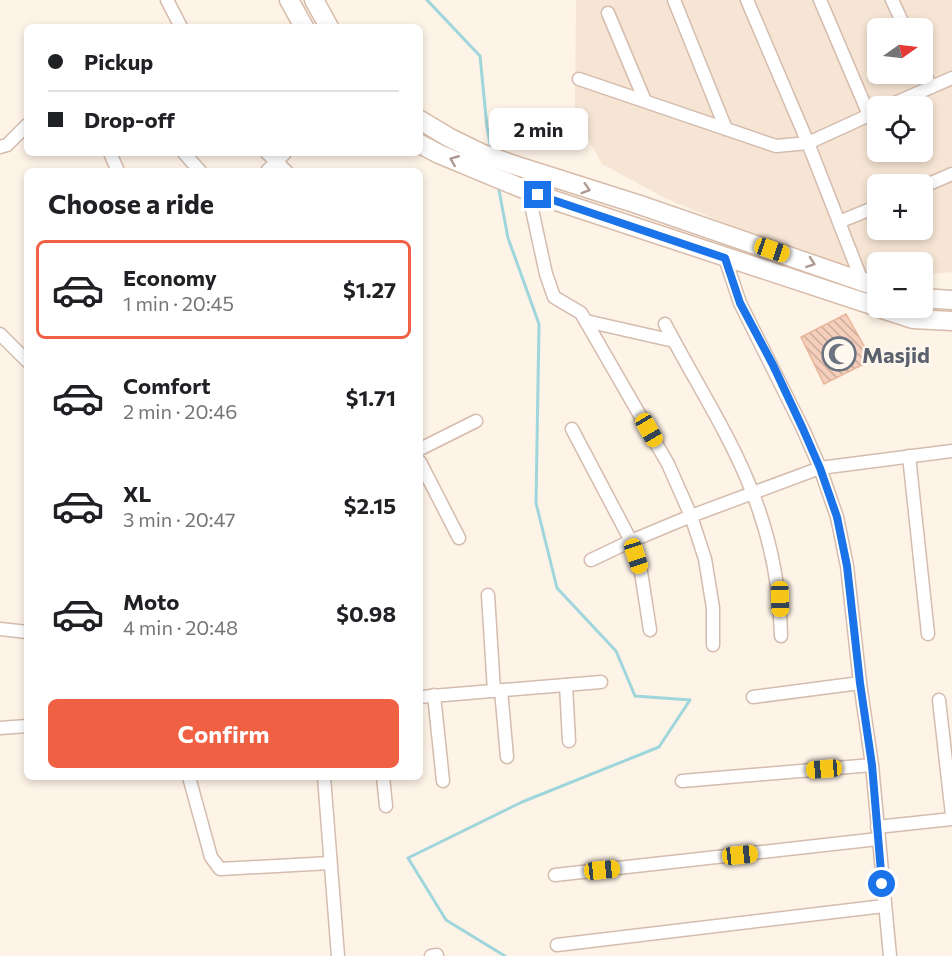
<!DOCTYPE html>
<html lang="en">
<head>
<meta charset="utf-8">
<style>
  body { margin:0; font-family:Commissioner,sans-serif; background:#f6f6f6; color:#202124; height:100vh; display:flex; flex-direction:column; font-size:22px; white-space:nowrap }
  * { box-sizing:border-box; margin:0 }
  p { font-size:20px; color:#757577 }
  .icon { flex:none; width:33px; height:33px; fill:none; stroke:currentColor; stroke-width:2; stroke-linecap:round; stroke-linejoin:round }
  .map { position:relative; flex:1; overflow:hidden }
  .panel { position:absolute; left:24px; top:168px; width:399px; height:612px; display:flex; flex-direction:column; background:#fff; border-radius:9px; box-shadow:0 3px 9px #0003 }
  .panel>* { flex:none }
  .top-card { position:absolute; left:24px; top:24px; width:399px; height:132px; border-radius:9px; box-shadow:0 3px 9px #0003; display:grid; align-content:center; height:132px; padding:0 24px; background:#fff }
  .needle { width:39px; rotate:76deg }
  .tools { position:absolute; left:867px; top:18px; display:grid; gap:12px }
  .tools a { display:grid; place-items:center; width:66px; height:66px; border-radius:9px; background:#fff; box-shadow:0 3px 9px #0003; font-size:30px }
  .end { position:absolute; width:27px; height:27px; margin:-14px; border:8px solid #1a73e8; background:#fff; box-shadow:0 0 0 3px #fff }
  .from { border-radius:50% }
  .bubble { position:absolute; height:42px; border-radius:9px; background:#fff; box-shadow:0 3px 9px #0003; font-size:20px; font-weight:700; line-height:42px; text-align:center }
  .car { position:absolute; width:18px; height:36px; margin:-18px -9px; border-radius:8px; box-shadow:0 0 4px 2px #0007; background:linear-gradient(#f5c518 24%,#345 0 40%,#f5c518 0 76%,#345 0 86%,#f5c518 0) }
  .top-card b { display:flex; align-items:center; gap:21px; height:57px; font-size:22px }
  .top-card b+b { border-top:2px solid #e0e0e0 }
  .top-card i { width:15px; height:15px; background:#202124 }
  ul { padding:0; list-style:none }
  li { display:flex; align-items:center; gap:18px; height:99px; margin:0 12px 9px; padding:0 12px; border:3px solid transparent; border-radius:9px }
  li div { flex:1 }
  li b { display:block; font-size:22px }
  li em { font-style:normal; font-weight:700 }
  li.current { border-color:#f06043 }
  li>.icon { width:54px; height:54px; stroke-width:1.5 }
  h2 { padding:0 24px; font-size:27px; line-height:72px }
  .action { display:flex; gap:12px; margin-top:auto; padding:12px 24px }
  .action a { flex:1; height:69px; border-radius:9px; background:#f06043; color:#fff; font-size:24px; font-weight:700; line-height:69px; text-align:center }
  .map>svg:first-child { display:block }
  .residential { fill:#f6e5d4; fill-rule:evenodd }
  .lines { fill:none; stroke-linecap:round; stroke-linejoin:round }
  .stream { stroke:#9ed6dc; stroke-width:3 }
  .building { fill:url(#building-back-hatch); stroke:#e9b49b; stroke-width:1.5 }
  .street-casing { stroke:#d4bcae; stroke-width:15 }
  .secondary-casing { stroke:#d7bcaa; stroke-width:21 }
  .street { stroke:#fff; stroke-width:12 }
  .secondary { stroke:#fff; stroke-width:18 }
  .oneway { stroke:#af9a91 }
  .route { stroke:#1a73e8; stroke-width:8 }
  .labels { text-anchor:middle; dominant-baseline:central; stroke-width:4.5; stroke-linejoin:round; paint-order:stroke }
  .worship-label { font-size:22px; font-weight:bold; fill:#5b616d; stroke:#fff8ee; text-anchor:start }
</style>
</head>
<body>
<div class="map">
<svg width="952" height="956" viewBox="0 0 952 956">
  <defs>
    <pattern id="building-back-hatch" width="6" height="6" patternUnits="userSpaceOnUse" patternTransform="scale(1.5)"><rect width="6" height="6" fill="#f5cfbc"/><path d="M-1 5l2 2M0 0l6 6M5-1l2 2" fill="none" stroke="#cbab9b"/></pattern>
  </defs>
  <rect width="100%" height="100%" fill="#fef3e7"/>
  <path class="residential" d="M576,0h376v272l-29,3 -1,-13h-44l-1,17 -15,2 -195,-82 -65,-35 -27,-49zM878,28h44v46h-44zM878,106h44v46h-44zM878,184h44v46h-44z"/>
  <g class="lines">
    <g class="stream">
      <polyline points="427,0 480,56 487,127 491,149"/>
      <polyline points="498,185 508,238 539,324 536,503 557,588 616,651 635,696 690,700 659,747 522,802 408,858 446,920 505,956"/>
    </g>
  </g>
  <polygon class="building" points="846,314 872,360 824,384 801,337"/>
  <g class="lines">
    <defs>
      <g id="street">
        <polyline points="167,0 181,27"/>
        <polyline points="674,0 726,129"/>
        <polyline points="820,0 869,115"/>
        <polyline points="892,0 905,28"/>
        <polyline points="608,13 645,101"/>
        <polyline points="922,68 931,87"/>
        <polyline points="579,79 776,146 808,143 747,0"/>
        <polyline points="888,106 952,78"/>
        <polyline points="0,147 7,145 27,125"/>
        <polyline points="110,153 118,171"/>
        <polyline points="184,153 200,171"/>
        <polyline points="267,153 286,171"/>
        <polyline points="267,171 285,153"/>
        <polyline points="922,187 952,174"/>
        <polyline points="528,191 546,274 554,297 581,313 668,464 691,516 705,559 713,608 713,645"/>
        <polyline points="839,222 878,206"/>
        <polyline points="725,258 740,303 803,429 820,468 837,517 847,566 860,683 872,765 890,956"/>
        <polyline points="862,281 808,143 878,111"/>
        <polyline points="586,321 674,341"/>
        <path d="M665,324c29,56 65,110 88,170 18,46 27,93 28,142"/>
        <polyline points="0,334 27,361"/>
        <polyline points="572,429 631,541 641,572 650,630"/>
        <polyline points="420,449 476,421"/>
        <polyline points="909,456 928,634"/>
        <polyline points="420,462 459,538"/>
        <polyline points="591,560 631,541 691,516 820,468 952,451"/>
        <polyline points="488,595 494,691"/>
        <polyline points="0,629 27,632"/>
        <polyline points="566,685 569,741"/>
        <polyline points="501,690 507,757"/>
        <polyline points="434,695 443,781"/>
        <polyline points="420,697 601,682"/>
        <polyline points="753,697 860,683"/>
        <polyline points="939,700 952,815"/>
        <polyline points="0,728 27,726"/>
        <polyline points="189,777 211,857 220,869 330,863"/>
        <polyline points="324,777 338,956"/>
        <polyline points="383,777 386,806"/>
        <polyline points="682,781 872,765"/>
        <polyline points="877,827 952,819"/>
        <polyline points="555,875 878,839"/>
        <polyline points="557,945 884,906"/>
        <polyline points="431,956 437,955"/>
      </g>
      <g id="secondary">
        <polyline points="289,0 304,27"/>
        <polyline points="314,0 329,27"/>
        <polyline points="420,120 450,138 483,154 511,164 637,204 878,287"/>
        <polyline points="420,144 439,154 538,195 878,307"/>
        <polyline points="922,298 952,300"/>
        <polyline points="879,308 913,319 952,321"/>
      </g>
    </defs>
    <use href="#street" class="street-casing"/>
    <use href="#secondary" class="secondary-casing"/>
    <use href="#street" class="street"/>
    <use href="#secondary" class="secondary"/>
  </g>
  <defs><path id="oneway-chevron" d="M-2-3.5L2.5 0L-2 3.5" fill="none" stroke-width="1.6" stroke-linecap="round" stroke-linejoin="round" transform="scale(1.5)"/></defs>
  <g class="oneway">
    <use href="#oneway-chevron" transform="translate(454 160) rotate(-158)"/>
    <use href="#oneway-chevron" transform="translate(586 189) rotate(17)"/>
    <use href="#oneway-chevron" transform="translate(811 263) rotate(19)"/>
  </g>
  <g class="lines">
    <polyline class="route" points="538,195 725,258 740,303 773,365 803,429 820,468 837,517 847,566 860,683 872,765 882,884"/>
  </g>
  <defs>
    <symbol id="mosque-ring" viewBox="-11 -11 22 22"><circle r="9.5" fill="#fff8ee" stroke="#6b7280" stroke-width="1.5"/><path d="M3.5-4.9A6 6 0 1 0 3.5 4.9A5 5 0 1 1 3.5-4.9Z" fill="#6b7280"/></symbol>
  </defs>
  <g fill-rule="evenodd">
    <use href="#mosque-ring" x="820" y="335" width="38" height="38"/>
  </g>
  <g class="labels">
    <g class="worship-label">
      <text x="862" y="354">Masjid</text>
    </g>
  </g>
</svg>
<div class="tools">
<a><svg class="needle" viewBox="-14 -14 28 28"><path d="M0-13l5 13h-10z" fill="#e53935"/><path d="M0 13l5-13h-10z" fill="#757577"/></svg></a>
<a><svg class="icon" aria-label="locate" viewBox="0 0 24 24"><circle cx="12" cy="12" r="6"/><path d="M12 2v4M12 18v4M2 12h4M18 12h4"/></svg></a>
<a>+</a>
<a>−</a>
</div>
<i class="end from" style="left:882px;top:884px"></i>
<i class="end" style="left:538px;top:195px"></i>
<div class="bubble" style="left:489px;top:108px;width:99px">2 min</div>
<i class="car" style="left:772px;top:250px;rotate:109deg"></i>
<i class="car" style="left:649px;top:430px;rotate:150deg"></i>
<i class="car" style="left:636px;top:556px;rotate:162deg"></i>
<i class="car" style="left:780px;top:599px;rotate:179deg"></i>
<i class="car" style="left:824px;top:769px;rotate:265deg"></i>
<i class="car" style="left:740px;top:855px;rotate:84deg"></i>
<i class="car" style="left:602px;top:870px;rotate:84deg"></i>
<div class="top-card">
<b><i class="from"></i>Pickup</b>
<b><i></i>Drop-off</b>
</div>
<section class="panel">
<h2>Choose a ride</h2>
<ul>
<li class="current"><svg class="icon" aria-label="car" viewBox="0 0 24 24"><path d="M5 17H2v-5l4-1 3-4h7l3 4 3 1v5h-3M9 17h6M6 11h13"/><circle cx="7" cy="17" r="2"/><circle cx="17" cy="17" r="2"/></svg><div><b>Economy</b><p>1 min · 20:45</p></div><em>$1.27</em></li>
<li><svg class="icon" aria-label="car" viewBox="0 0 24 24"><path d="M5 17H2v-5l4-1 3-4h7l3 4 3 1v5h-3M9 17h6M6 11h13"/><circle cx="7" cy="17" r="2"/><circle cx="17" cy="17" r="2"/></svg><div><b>Comfort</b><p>2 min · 20:46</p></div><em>$1.71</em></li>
<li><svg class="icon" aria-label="car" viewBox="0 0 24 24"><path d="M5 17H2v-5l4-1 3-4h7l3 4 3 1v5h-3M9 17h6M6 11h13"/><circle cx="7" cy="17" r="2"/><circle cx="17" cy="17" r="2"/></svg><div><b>XL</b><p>3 min · 20:47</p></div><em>$2.15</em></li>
<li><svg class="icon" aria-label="car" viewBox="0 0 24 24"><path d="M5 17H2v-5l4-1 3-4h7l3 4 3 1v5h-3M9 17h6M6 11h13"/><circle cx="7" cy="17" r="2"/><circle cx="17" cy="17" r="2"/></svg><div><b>Moto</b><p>4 min · 20:48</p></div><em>$0.98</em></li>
</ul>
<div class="action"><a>Confirm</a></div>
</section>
</div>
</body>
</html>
